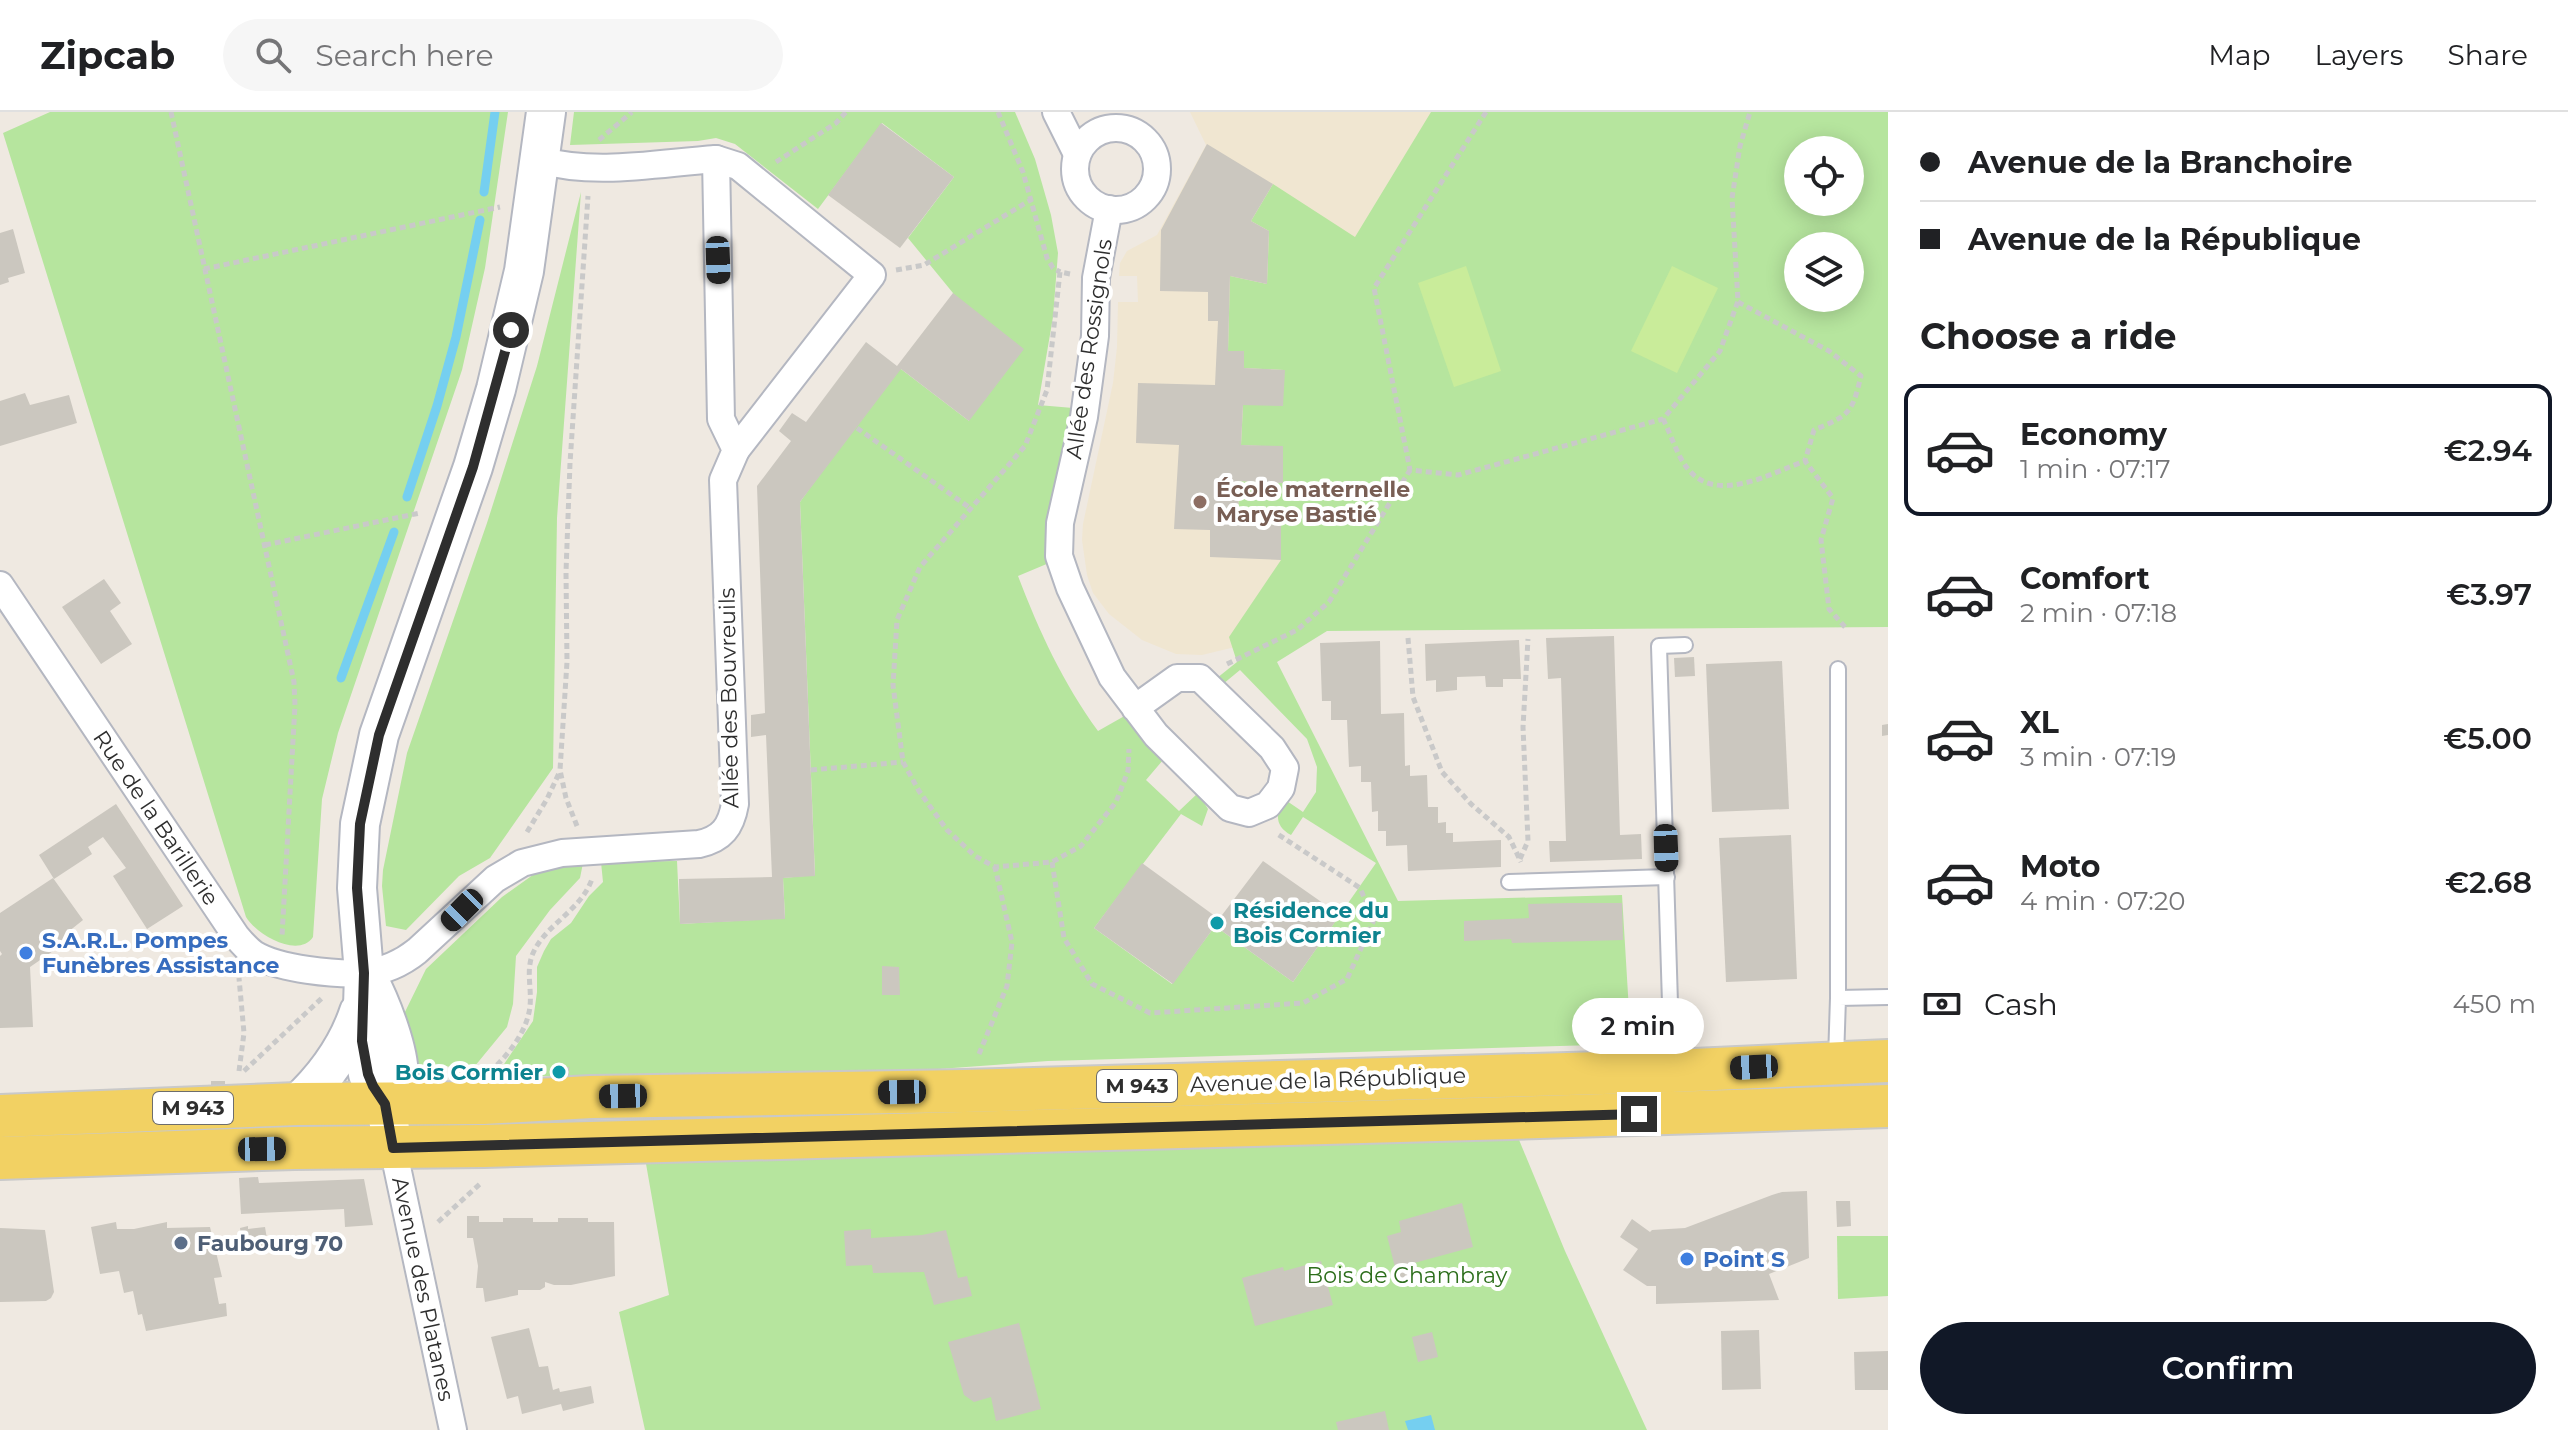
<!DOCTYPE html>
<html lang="en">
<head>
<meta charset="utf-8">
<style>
  body { margin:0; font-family:Montserrat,sans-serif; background:#f6f6f6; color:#202124; height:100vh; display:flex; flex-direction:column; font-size:30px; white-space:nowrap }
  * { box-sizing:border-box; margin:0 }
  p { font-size:26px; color:#757577 }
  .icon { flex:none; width:44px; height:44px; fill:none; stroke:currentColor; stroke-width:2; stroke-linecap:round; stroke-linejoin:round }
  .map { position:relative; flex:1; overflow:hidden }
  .side { display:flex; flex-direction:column; background:#fff; width:680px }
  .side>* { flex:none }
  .guide { display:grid; align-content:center; height:176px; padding:0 32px; background:#fff }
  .tools { position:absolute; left:1784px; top:24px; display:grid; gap:16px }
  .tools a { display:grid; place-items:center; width:80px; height:80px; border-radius:50%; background:#fff; box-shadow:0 4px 20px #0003; font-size:40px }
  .end { position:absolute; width:36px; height:36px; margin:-18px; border:10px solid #2e2e2e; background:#fff; box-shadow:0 0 0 4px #fff }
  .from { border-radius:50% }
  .bubble { position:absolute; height:56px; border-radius:28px; background:#fff; box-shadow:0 4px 20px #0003; font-size:26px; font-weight:600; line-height:56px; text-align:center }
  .car { position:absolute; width:24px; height:48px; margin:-24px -12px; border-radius:10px; box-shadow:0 0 6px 2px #0007; background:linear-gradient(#222 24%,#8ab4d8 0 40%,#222 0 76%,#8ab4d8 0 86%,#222 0) }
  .guide b { display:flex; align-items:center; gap:28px; height:76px; font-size:30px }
  .guide b+b { border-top:2px solid #e0e0e0 }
  .guide i { width:20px; height:20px; background:#202124 }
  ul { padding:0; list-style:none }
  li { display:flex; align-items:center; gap:24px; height:132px; margin:0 16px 12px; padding:0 16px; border:4px solid transparent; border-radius:16px }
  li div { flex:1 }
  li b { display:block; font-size:30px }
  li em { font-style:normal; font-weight:600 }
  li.current { border-color:#111827 }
  li>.icon { width:72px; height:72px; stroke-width:1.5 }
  h2 { padding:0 32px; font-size:36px; line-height:96px }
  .pay { display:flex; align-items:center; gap:20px; height:88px; padding:0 32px; font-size:30px }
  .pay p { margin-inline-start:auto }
  .primary-button { display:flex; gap:16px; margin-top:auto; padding:16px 32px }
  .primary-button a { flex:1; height:92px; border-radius:48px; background:#111827; color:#fff; font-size:32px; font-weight:600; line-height:92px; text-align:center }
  header { display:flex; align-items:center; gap:48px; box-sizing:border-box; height:112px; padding:0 40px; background:#fff; border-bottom:2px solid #e0e0e0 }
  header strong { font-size:38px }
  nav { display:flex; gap:44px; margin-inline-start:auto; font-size:28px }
  .search { width:560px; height:72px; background:#f6f6f6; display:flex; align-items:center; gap:20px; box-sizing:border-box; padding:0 28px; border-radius:44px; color:#757577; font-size:30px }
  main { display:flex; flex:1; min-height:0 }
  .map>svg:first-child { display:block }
  .education { fill:#f0e6d1 }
  .green { fill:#b6e59e; fill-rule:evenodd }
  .pitch { fill:#c9ec9a }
  .water { fill:#75cff0 }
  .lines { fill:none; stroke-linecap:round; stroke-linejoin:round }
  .stream { stroke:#75cff0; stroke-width:9 }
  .building { fill:#cbc7bf }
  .service-casing { stroke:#b4b7c1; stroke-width:18 }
  .minor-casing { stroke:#b4b7c1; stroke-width:30 }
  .secondary-casing { stroke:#b4b7c1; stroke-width:42 }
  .primary-casing { stroke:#c9c9c9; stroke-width:46 }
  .path { stroke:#c9c9c9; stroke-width:5; stroke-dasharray:6 4; stroke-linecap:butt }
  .service { stroke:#fff; stroke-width:14 }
  .minor { stroke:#fff; stroke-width:26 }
  .secondary { stroke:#fff; stroke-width:38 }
  .primary { stroke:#f2d163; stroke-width:42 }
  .route { stroke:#2e2e2e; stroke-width:10 }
  .education-dot { fill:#8d6e63; stroke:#fff; stroke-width:3 }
  .culture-dot { fill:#0f9aa8; stroke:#fff; stroke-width:3 }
  .shop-dot { fill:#3f7fe0; stroke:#fff; stroke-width:3 }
  .service-dot { fill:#5c6f8a; stroke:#fff; stroke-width:3 }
  .labels { text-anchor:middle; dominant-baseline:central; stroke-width:8; stroke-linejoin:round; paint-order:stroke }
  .shield { fill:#fff; stroke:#6d6d6d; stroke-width:2 }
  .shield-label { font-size:20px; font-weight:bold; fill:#2e2e2e }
  .street-label { font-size:22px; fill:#2e2e2e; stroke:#fff }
  .education-label { font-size:22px; font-weight:bold; fill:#785e54; stroke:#fff; text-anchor:start }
  .culture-label { font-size:22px; font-weight:bold; fill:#0d838f; stroke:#fff; text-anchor:start }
  .shop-label { font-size:22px; font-weight:bold; fill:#366cbe; stroke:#fff; text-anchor:start }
  .service-label { font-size:22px; font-weight:bold; fill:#4e5e75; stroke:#fff; text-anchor:start }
  .park-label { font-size:22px; fill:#2c6e1b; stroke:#fff }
</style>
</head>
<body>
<header>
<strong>Zipcab</strong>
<div class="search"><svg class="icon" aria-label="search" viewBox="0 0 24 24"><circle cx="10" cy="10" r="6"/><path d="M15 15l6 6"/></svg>Search here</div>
<nav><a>Map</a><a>Layers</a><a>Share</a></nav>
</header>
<main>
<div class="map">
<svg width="1888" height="1318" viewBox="0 0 1888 1318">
  <rect width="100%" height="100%" fill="#efe9e1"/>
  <polygon class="education" points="1190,0 1477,0 1315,489 1235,535 1202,543 1176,542 1142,528 1109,502 1093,481 1087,463 1082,428 1083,412 1113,271 1117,235 1118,190 1138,190 1137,164 1119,164 1120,151 1127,139 1157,123 1206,33"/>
  <g class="green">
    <path d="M50,0h458l-23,156 -23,102 -124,363 -16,66 -9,138c-15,22 -57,-3 -67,-20l-243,-784z"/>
    <path d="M574,0h441l20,47 16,56 7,38 -5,64 -15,88 35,3 -24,155 -31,13c21,55 45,107 80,155l30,-17 35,46 -17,20 33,31 19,-18 10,16 -6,17 -21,-12 -87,114 78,56 43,-58 78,56 83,-119 -73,-46 -12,18c-16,-9 -16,-21 -7,-36l19,13 13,-20 1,-25 -10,-28 -67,-69 -17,14 -6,-6 20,-16 -8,-25 52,-77v-35l-43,-2 1,-42 44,2v-36l-42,-2 2,-40 41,-35 -40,-2v-17h-16l2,-75 37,8 2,-53 -18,-10 22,-37 82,53 76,-125h457v515l-561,4 -50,31 121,239 224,-6 9,149 -583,17 -219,16 -333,-1 37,-55 4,-29v-25l7,-16 7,-12 20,-16 18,-27 14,-14 -2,-20 76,-1 3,63 105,-6 -2,-40 32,-3 -15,-373 97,-136 72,55 -16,-128 -45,-55 46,-61 -72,-54 -64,86 -83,-65 -19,-6 -18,3 -128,4zM1798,38h52v52h-52zM1798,134h52v52h-52z"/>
    <polygon points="581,80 557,406 553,656 490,746 459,764 406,818 386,814 382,774 383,758 407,641 487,411 537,254"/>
    <polygon points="583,751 580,766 550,798 516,844 513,892 507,915 470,960 446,954 411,953 403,904 426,857 502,785 544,755"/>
    <polygon points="1510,1006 1565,1139 1647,1318 645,1318 619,1200 669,1183 642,1029"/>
    <polygon points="1837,1124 1888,1124 1888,1184 1838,1187"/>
  </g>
  <g class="pitch">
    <polygon points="1466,154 1501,259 1454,275 1418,171"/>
    <polygon points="1672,154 1718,176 1677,261 1631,239"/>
  </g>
  <polygon class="water" points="1431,1303 1435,1318 1408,1318 1405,1309"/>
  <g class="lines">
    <g class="stream">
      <polyline points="484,80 495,0"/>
      <polyline points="407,385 437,294 456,225 480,108"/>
      <polyline points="341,566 394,420"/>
    </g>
  </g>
  <g class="building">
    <polygon points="881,11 954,65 900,136 828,83"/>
    <polygon points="1207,32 1273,72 1251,109 1269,119 1267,172 1230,164 1228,239 1244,239 1244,256 1285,258 1283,294 1243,293 1241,333 1283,334 1283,371 1239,369 1238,411 1281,413 1281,448 1210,445 1210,418 1174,417 1179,333 1136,331 1138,271 1215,273 1218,209 1208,209 1208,180 1160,179 1161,118"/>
    <polygon points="13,117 25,161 8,166 9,170 0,173 0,121"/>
    <polygon points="953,181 1024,237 969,309 901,257 800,390 815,764 783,766 785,807 680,812 679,767 772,765 766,623 751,625 751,603 765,601 757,374 791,329 779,319 792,301 806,310 866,230 897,254"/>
    <polygon points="25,281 30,293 69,283 77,311 0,334 0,289"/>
    <polygon points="104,467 121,491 110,499 132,532 101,552 62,495"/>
    <polygon points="1614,524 1620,723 1641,722 1642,747 1550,750 1549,729 1566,729 1561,566 1548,567 1546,526"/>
    <polygon points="1519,528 1521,567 1503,567 1503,575 1486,575 1485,564 1457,565 1457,578 1436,580 1436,568 1426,569 1425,532"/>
    <polygon points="1380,529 1381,602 1404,601 1405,654 1410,653 1410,664 1427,663 1428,695 1438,695 1438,711 1446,710 1446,721 1453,721 1453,730 1501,728 1501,755 1408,759 1407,733 1386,734 1386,719 1378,719 1378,699 1372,700 1371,670 1361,670 1361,654 1349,655 1347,608 1331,608 1331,589 1322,589 1320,531"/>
    <polygon points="1694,545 1695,564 1675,565 1674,546"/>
    <polygon points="1782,549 1789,697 1712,700 1706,552"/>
    <polygon points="1888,612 1888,623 1882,624 1882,613"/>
    <polygon points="116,692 183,794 147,817 113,764 126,756 103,725 88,735 92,742 54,767 39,743"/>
    <polygon points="1791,723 1797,867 1726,870 1719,726"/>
    <polygon points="1263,749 1340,803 1293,870 1215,814 1173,872 1094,816 1142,751 1219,807"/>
    <polygon points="53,766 83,808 68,820 72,826 30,855 33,915 0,916 0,844 2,842 0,839 0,801"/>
    <polygon points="1567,791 1622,791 1623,828 1512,831 1511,827 1464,829 1464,809 1529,806 1528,792"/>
    <polygon points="882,854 899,855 900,883 882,883"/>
    <polygon points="569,955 569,965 550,964 550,956"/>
    <polygon points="211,969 225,969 225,975 211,976"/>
    <polygon points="258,1065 259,1071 364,1067 373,1113 345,1115 344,1097 241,1102 239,1066"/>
    <polygon points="1807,1079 1809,1146 1769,1162 1779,1188 1656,1192 1656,1174 1647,1174 1623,1158 1638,1137 1620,1125 1632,1107 1650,1120 1652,1118 1685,1116 1772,1083 1782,1080"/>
    <polygon points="1836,1089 1850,1089 1851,1114 1837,1115"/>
    <polygon points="1462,1091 1473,1135 1414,1151 1420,1170 1400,1175 1387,1124 1401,1120 1399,1109"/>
    <polygon points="467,1104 479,1104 479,1110 503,1110 503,1106 533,1106 533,1110 558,1110 558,1106 588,1106 588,1110 614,1110 615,1164 571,1173 554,1173 545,1170 545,1175 540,1178 518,1178 518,1183 485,1190 483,1176 476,1176 478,1154 473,1126 467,1126"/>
    <polygon points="116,1110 117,1117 134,1117 167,1110 167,1116 210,1115 222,1165 214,1166 219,1192 226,1191 227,1204 146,1219 142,1202 138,1203 133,1179 124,1181 119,1159 100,1162 91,1115"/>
    <polygon points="248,1114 248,1117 265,1115 268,1133 242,1135 240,1116"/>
    <polygon points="0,1116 45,1118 54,1180 51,1186 46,1189 0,1190"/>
    <polygon points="871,1117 871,1126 922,1123 946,1118 958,1166 967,1164 972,1184 934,1193 924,1160 873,1161 872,1153 846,1154 844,1119"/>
    <polygon points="1321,1149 1333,1193 1255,1214 1242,1166 1283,1155 1284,1159"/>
    <polygon points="1019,1211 1041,1297 996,1309 991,1285 974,1290 964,1283 948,1230"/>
    <polygon points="529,1216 539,1255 548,1254 553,1278 559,1276 560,1280 591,1274 594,1291 563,1299 561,1292 522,1302 518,1284 507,1287 491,1225"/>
    <polygon points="1759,1218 1761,1277 1722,1278 1721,1219"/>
    <polygon points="1432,1220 1438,1245 1418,1250 1412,1225"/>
    <polygon points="1888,1239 1888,1278 1855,1278 1854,1240"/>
    <polygon points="1385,1299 1389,1318 1338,1318 1336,1310"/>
  </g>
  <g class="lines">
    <defs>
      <g id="service">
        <polyline points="1838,557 1838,886"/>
        <polyline points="1509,770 1667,765"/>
        <polyline points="1836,947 1838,886 1888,885"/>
        <polyline points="1672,956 1659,534 1685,533"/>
      </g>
      <g id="minor">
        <polyline points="1056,0 1077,42"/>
        <circle cx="1116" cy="57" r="41"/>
        <polyline points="716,47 738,54 872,163 736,338"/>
        <polyline points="1109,97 1096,166 1095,224 1084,305 1060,411 1059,444 1070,476 1112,565 1156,623 1230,696 1249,701 1268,693 1281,676 1285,656 1272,636 1200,566 1177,566 1135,596"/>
        <path d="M0,473l236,351c5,6 11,13 18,18 24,15 82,21 111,19 19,-2 37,-10 52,-22l78,-72 27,-16 40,-10 137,-9c23,-5 32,-17 36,-40l-12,-324 13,-30 -15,-31 -5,-260c-58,4 -120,17 -176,1"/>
        <polyline points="393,1036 453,1318"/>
      </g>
      <g id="secondary">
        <path d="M368,867c12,22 35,79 30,103 -2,8 -7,15 -13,22"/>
        <path d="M297,992c28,-26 50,-56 62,-92"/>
        <polyline points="390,1017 385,992 373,974 368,962 362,929 364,861 357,776 360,712 379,623 473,355 496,277 524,159 546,0"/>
      </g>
      <g id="primary">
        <polyline points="0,1004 297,992 483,991 591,985 964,979 1672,959 1888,949"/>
        <polyline points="0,1046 294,1036 484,1034 1510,1006 1888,994"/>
      </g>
    </defs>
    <use href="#service" class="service-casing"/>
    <use href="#minor" class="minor-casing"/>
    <use href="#secondary" class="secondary-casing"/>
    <use href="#primary" class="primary-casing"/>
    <g class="path">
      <polyline points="171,0 294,570 295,593 282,824"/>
      <polyline points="998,0 1023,60 1047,146 1053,156 1060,160"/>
      <polyline points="1486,0 1374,176 1410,358 1458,363 1663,307 1720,239 1738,189 1732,86 1740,34 1750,0"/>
      <polyline points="599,28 632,0"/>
      <polyline points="776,50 836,11 846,0"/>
      <polyline points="204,157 500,95"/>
      <polyline points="896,158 924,153 1032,87"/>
      <polyline points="1070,162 1060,160 1047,278 1025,334 920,455 897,508 893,573 903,650 919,679 947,718 975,744 995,755 1052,750 1081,734 1116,690 1128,659 1129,637"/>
      <path d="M1738,190l91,49 32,25c-9,37 -11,39 -47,54l-9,31"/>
      <path d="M1663,307c8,15 14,37 25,50 29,36 83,4 117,-8l28,37 -12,42 8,69 16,18"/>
      <polyline points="857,316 970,396"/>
      <polyline points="265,433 420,401"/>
      <polyline points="1408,526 1413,585 1442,660 1471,692 1509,725 1521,750"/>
      <polyline points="1227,552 1297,518 1329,490 1410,358"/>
      <polyline points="811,658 903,650"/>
      <polyline points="577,714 566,686 560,658 567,550 566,460 570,351 588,84"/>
      <polyline points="527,720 547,687 560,659"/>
      <polyline points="1520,747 1528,729 1523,615 1528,527"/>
      <polyline points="1052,750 1064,826 1092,872 1150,901 1303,891 1347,867 1374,808 1360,776 1276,721"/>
      <polyline points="979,942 1007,874 1012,830 995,755"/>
      <path d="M497,953c15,-15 31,-37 33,-59 2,-19 -5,-37 4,-55 13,-27 47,-41 58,-72"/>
      <polyline points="239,959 244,921 239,866"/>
      <polyline points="244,959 322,886"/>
      <polyline points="438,1110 481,1071"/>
    </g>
    <use href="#service" class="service"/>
    <use href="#minor" class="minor"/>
    <use href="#secondary" class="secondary"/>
    <use href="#primary" class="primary"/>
  </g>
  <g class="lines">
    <polyline class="route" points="511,218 473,355 379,623 360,712 357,776 364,861 362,929 368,962 373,974 385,992 393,1036 1639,1002"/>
  </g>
  <circle class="education-dot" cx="1200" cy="390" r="8"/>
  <g class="culture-dot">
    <circle cx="1217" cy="811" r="8"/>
    <circle cx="559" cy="960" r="8"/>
  </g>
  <g class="shop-dot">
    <circle cx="26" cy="841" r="8"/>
    <circle cx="1687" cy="1147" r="8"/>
  </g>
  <circle class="service-dot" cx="181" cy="1131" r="8"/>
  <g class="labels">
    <g class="shield">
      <rect x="1097" y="958" width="80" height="32" rx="6"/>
      <rect x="153" y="980" width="80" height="32" rx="6"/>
    </g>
    <g class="shield-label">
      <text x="1137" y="974">M 943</text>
      <text x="193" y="996">M 943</text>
    </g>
    <g class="street-label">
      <text transform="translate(1089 237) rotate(-82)">Allée des Rossignols</text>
      <text transform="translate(729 586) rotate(-91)">Allée des Bouvreuils</text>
      <text transform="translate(156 706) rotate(56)">Rue de la Barillerie</text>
      <text transform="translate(1328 968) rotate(-2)">Avenue de la République</text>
      <text transform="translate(423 1177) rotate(78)">Avenue des Platanes</text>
    </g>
    <g class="education-label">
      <text x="1216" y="377">École maternelle<tspan x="1216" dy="25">Maryse Bastié</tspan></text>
    </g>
    <g class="culture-label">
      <text x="1233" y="798">Résidence du<tspan x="1233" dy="25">Bois Cormier</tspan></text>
      <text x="543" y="960" text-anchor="end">Bois Cormier</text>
    </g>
    <g class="shop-label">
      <text x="42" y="828">S.A.R.L. Pompes<tspan x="42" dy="25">Funèbres Assistance</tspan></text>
      <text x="1703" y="1147">Point S</text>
    </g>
    <g class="service-label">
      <text x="197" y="1131">Faubourg 70</text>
    </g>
    <g class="park-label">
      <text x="1407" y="1163">Bois de Chambray</text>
    </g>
  </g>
</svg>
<div class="tools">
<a><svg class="icon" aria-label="locate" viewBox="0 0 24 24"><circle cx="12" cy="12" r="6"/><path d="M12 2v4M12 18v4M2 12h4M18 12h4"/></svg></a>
<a><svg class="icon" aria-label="layers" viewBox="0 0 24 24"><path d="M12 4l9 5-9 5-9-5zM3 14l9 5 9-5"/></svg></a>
</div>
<i class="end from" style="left:511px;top:218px"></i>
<i class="end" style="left:1639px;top:1002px"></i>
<div class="bubble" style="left:1572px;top:886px;width:132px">2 min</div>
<i class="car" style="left:718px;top:148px;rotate:178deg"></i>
<i class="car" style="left:1666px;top:736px;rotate:178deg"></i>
<i class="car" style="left:462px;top:798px;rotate:225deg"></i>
<i class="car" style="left:1754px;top:955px;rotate:267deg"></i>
<i class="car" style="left:902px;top:980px;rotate:269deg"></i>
<i class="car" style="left:623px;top:984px;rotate:269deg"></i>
<i class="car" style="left:262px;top:1037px;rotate:89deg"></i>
</div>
<section class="side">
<div class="guide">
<b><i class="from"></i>Avenue de la Branchoire</b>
<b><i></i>Avenue de la République</b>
</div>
<h2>Choose a ride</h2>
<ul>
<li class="current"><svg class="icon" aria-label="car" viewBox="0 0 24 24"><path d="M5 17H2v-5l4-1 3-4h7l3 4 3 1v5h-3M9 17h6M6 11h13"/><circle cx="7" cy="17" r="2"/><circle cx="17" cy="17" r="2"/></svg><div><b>Economy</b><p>1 min · 07:17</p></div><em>€2.94</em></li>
<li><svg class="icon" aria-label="car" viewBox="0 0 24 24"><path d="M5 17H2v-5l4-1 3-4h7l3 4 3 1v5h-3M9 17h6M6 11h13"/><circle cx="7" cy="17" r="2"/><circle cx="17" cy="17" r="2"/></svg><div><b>Comfort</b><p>2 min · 07:18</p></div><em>€3.97</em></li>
<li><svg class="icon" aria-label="car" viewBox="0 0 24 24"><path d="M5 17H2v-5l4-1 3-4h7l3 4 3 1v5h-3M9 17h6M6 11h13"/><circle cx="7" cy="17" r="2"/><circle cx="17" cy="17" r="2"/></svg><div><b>XL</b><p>3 min · 07:19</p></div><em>€5.00</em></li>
<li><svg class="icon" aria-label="car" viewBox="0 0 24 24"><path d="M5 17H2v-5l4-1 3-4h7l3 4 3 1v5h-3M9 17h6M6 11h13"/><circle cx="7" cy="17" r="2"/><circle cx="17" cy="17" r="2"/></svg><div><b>Moto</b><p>4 min · 07:20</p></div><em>€2.68</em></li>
</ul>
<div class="pay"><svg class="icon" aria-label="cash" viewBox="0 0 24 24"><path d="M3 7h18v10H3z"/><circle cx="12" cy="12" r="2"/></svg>Cash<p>450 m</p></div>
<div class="primary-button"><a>Confirm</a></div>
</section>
</main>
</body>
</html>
